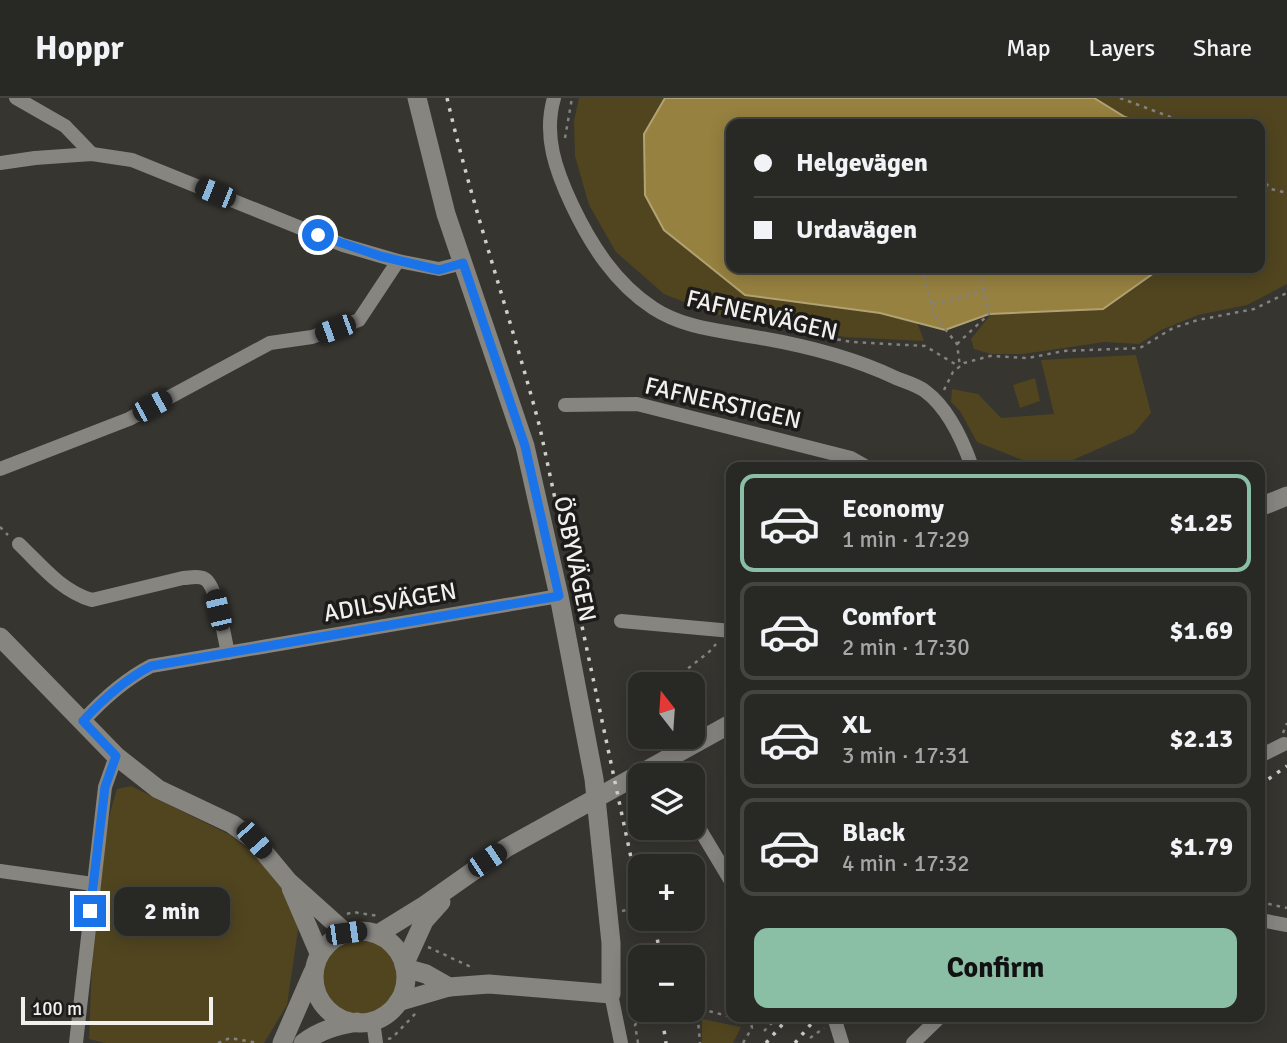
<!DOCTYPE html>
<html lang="en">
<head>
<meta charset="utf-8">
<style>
  body { margin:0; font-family:Signika,sans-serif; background:#30302c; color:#f1f3f6; height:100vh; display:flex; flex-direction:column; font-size:26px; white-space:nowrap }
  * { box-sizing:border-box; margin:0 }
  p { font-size:23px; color:#a5a6a6 }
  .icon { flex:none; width:38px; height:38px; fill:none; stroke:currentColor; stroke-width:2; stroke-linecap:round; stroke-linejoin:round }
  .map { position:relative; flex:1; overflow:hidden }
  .details { position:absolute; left:726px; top:364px; width:539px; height:560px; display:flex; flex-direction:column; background:#282824; border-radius:14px; box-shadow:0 4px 18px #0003,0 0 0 2px #444441 }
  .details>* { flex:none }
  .banner { position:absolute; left:726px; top:21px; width:539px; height:154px; border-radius:14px; box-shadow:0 4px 18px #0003,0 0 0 2px #444441; display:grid; align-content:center; height:154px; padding:0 28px; background:#282824 }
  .needle { width:46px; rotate:343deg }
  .buttons { position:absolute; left:628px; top:574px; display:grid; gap:14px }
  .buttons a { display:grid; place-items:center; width:77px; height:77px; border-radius:14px; background:#282824; box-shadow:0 4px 18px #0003,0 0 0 2px #444441; font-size:35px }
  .scale { position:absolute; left:21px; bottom:18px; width:192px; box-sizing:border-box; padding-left:7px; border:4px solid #f1f0ed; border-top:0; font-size:19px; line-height:24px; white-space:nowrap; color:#f1f0ed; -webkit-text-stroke:5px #1d1c1a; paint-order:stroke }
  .end { position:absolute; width:32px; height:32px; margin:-16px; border:9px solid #1a73e8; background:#fff; box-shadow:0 0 0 4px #fff }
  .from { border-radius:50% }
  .bubble { position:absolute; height:49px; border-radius:14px; background:#282824; box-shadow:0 4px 18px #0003,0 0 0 2px #444441; font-size:23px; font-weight:700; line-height:49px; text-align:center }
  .car { position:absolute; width:21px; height:42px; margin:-21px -10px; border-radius:9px; box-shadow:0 0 5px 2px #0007; background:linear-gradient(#222 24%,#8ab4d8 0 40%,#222 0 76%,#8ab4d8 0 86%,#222 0) }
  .banner b { display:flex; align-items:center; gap:24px; height:66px; font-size:26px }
  .banner b+b { border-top:2px solid #444441 }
  .banner i { width:18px; height:18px; background:#f1f3f6 }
  ul { padding:12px 0 0; list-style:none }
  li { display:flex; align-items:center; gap:21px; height:98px; margin:0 14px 10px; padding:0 14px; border:4px solid #444441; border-radius:14px }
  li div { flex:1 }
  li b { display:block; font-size:26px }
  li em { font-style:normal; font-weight:700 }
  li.active { border-color:#8abfa5 }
  li>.icon { width:63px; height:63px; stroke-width:1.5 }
  .cta { display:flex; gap:14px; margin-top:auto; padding:14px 28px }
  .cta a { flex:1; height:80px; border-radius:14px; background:#8abfa5; color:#111; font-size:28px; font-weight:700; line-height:80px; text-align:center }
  header { display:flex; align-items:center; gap:42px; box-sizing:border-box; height:98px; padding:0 35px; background:#282824; border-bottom:2px solid #444441 }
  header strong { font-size:33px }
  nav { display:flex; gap:38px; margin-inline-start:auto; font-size:24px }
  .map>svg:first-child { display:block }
  .green { fill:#514520 }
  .water { fill:#968140; stroke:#b1a274; stroke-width:2 }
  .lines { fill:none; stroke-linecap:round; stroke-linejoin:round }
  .path { stroke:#83827e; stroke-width:2.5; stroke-dasharray:3.5 5; stroke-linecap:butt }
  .street { stroke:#878580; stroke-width:14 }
  .secondary { stroke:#878580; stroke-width:19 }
  .rail { stroke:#d0cfcc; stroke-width:3.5; stroke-dasharray:3.5 7; stroke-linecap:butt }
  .route { stroke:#1a73e8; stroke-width:9 }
  .labels { text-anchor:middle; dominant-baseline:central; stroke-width:7; stroke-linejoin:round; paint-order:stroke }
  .street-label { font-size:24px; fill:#f1f0ed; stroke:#1d1c1a }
</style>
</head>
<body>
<header>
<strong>Hoppr</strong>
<nav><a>Map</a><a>Layers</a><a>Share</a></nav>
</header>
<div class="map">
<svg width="1287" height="945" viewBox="0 0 1287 945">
  <rect width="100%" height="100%" fill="#363530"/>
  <g class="green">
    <polygon points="579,0 665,0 644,37 645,97 745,197 880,215 917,224 924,243 845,239 779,226 731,220 712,215 664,196 616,154 589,107 575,58 574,23"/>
    <polygon points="1094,0 1287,0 1287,186 1247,207 1198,217 1161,232 1139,246 1104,244 1023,256 991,256 974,251 971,241 992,215 1103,211 1161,170 1260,170 1260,26 1149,26 1125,19"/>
    <polygon points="1136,257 1151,315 1134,335 1057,369 1040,369 977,344 960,313 951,304 952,291 978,296 1001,320 1054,316 1041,262"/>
    <polygon points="1035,280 1040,303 1020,310 1013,287"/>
    <path d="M131,688l99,49 37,28 27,42 4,25 -11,75 -23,38h-159l-16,-4c4,-81 3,-172 28,-250z"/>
    <circle cx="361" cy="878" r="38"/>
    <polygon points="702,921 741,929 733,945 702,945"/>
  </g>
  <polygon class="water" points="665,0 1094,0 1125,19 1149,26 732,26 732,170 1161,170 1103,211 989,216 945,232 880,215 745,197 664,132 645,97 644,36"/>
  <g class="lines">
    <g class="path">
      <polyline points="1120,0 1189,26"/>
      <polyline points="565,40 572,0"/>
      <polyline points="1260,79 1271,91 1287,95"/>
      <polyline points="924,177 934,217 945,232"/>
      <polyline points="933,206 984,193"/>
      <polyline points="945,231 957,246 960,269"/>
      <polyline points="829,240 852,244 925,248 960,269"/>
      <polyline points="957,246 989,216 979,170"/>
      <polyline points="944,292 953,274 964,265 990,258 1028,260 1064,253 1140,250 1173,230 1198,222 1254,211 1287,195"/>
      <polyline points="0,429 8,437"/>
      <polyline points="668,586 709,554 716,546"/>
      <polyline points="1283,635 1287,625"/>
      <polyline points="678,677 692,667"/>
      <polyline points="1260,804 1287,810"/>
      <polyline points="622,813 631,811"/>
      <polyline points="347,816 353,814 378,818"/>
      <polyline points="428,849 473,870"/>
      <polyline points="670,852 695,847"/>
      <polyline points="628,877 640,873"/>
      <polyline points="693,885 704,879"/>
      <polyline points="627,909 640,910"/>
      <polyline points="693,909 751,924 758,919"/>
      <polyline points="697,910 700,945"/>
      <polyline points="764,933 778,919"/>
      <polyline points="810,940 824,930"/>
      <polyline points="388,941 392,940 416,915"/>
      <polyline points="218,945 230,940 258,945"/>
      <polyline points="638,945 635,927 645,912"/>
      <polyline points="743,945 752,930 751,924"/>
    </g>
    <g class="street">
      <polyline points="16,0 65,28 92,56"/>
      <path d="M554,0c-11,38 2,73 18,107 19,40 43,78 81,103 29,19 62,22 96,28 50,8 101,20 147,42 10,4 21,7 29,13 23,17 38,50 47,76"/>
      <polyline points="0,65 35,60 92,56 132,62 343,147 398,163 439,171 463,165"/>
      <polyline points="565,307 637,306 851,360 867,369"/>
      <polyline points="0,371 129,321 270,245 312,239 359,222 398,163"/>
      <path d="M19,446c22,21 42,47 73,56l91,-22c7,0 15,-3 22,1 12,7 19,58 23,74"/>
      <polyline points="621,523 732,533"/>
      <path d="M83,623c20,-22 41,-41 68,-55l408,-70"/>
      <polyline points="1260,658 1284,646"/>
      <polyline points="693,720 732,785"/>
      <polyline points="0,773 93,786"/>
      <polyline points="1260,822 1287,827"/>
      <polyline points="611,896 621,945"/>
      <polyline points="834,919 842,945"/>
      <polyline points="373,923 376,945"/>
      <polyline points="76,945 105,689 116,658"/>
      <polyline points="913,945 940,919"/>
    </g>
    <g class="secondary">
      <polyline points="1260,409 1287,398"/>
      <polyline points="0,539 116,658 158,691 232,726 254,742 288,783 346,835"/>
      <polyline points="291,790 319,855"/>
      <circle cx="360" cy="879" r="46"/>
      <polyline points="378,836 425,807 506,750 732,625"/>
      <polyline points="404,867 424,823 441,804"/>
      <polyline points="405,870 426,876 449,889"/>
      <polyline points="398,904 449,889 489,886 611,896 611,845 594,681 559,498 525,348 446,116 417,0"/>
      <polyline points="282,945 313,874"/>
      <path d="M303,945c17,-13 33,-17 54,-21"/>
    </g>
    <g class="rail">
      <path d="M447,0c26,112 64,220 93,330l100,472"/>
      <polyline points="1260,687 1287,668"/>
      <polyline points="653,821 661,859"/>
      <polyline points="661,912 666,945"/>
      <polyline points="766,945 789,919"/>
      <polyline points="795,945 817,919"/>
    </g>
  </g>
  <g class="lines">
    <path class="route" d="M90,813l15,-124 11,-31 -33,-35c20,-22 41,-41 68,-55l408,-70 -34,-150 -62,-183 -24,7 -59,-14 -62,-21"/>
  </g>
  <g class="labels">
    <g class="street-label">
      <text transform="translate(762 217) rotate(13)">FAFNERVÄGEN</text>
      <text transform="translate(723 305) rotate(13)">FAFNERSTIGEN</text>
      <text transform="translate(575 461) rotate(78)">ÖSBYVÄGEN</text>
      <text transform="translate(390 504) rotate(-10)">ADILSVÄGEN</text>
    </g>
  </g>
</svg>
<div class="buttons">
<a><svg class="needle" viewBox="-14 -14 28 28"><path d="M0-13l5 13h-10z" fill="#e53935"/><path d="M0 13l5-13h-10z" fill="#a5a6a6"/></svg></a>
<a><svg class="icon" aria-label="layers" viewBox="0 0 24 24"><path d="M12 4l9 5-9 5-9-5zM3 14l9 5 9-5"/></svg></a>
<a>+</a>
<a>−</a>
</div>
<div class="scale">100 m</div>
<i class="end from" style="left:318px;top:137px"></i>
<i class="end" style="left:90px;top:813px"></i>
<div class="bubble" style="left:114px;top:789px;width:116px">2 min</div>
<i class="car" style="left:215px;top:95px;rotate:292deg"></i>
<i class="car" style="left:335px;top:231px;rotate:250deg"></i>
<i class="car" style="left:152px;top:308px;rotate:62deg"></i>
<i class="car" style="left:218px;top:512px;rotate:347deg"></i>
<i class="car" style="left:254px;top:742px;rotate:138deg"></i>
<i class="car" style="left:487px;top:762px;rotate:56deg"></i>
<i class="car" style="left:346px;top:835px;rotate:82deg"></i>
<div class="banner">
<b><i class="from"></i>Helgevägen</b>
<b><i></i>Urdavägen</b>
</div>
<section class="details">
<ul>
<li class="active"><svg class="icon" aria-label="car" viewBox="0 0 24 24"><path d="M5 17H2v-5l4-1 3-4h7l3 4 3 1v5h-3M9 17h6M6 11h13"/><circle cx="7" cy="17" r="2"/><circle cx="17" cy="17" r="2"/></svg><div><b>Economy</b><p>1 min · 17:29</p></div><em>$1.25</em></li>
<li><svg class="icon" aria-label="car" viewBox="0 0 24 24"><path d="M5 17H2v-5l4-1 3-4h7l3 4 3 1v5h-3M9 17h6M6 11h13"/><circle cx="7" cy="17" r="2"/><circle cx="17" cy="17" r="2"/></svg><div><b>Comfort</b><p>2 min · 17:30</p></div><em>$1.69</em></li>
<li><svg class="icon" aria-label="car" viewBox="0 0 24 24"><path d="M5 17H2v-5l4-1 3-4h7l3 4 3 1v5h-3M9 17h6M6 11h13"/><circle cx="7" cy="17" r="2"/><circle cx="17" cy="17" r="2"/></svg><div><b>XL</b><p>3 min · 17:31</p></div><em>$2.13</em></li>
<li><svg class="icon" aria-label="car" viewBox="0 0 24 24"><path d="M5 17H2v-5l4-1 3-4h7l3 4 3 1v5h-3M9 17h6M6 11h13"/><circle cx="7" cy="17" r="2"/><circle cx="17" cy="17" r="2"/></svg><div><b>Black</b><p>4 min · 17:32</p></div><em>$1.79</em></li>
</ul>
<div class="cta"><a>Confirm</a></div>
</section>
</div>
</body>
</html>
